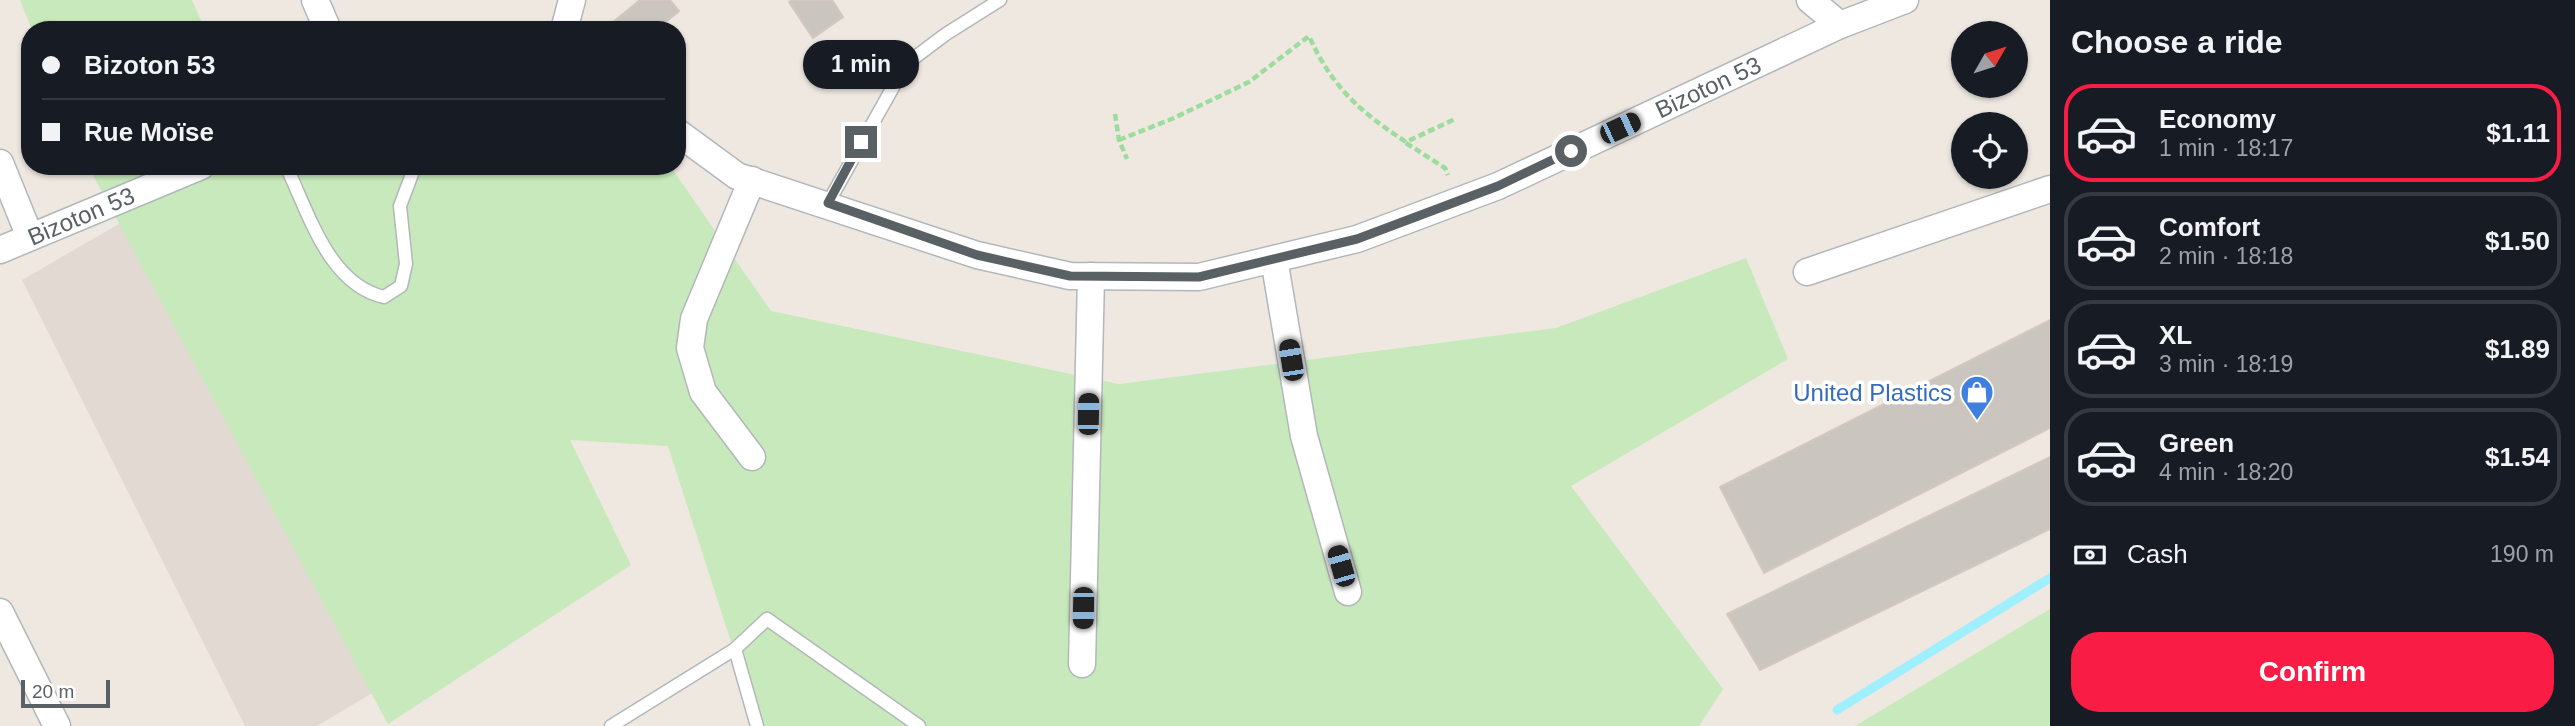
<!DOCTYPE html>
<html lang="en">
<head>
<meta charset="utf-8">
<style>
  body { margin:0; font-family:Helvetica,sans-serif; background:#20242c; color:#f1f3f6; height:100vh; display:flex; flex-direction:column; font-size:26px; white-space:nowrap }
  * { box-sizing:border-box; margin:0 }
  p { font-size:23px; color:#9ea1a6 }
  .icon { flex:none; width:38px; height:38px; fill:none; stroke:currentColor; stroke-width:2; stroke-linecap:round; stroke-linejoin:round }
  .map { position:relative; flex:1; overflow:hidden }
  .side { display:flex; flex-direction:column; background:#171b24; width:525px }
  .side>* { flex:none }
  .banner { position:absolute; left:21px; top:21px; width:665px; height:154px; border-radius:28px; box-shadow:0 2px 5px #0004; display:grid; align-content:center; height:154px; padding:0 21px; background:#171b24 }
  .needle { width:46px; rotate:51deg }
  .tools { position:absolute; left:1951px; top:21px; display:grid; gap:14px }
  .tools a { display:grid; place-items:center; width:77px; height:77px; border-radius:50%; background:#171b24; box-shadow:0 2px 5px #0004; font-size:35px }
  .scale { position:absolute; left:21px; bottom:18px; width:89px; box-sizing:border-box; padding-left:7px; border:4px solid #5a6164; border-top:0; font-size:19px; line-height:24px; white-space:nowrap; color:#5a6164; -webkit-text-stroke:5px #fff; paint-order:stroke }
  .end { position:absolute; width:32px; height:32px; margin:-16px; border:9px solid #5a6164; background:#fff; box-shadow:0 0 0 4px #fff }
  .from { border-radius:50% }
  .bubble { position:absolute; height:49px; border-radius:24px; background:#171b24; box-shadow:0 2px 5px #0004; font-size:23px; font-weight:700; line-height:49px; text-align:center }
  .car { position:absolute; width:21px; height:42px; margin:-21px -10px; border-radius:9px; box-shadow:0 0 5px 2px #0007; background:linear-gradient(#222 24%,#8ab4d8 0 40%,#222 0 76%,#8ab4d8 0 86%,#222 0) }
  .banner b { display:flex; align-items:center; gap:24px; height:66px; font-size:26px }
  .banner b+b { border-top:2px solid #363941 }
  .banner i { width:18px; height:18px; background:#f1f3f6 }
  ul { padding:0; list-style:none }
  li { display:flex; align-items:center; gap:21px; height:98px; margin:0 14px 10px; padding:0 7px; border:4px solid #363941; border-radius:28px }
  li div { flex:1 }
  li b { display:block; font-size:26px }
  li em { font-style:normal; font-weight:700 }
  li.current { border-color:#f91c45 }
  li>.icon { width:63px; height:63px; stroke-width:1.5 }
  h2 { padding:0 21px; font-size:32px; line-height:84px }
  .pay { display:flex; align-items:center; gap:18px; height:77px; padding:0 21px; font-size:26px }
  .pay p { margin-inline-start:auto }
  .primary-button { display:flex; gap:14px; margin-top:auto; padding:14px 21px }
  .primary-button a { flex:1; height:80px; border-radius:28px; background:#f91c45; color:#fff; font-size:28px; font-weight:700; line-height:80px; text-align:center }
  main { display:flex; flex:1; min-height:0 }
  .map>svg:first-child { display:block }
  .education { fill:#e1d9d2 }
  .green { fill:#c7e9bb }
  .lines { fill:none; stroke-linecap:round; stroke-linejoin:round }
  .stream { stroke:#a0efff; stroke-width:9 }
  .building { fill:#cbc5c0; stroke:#d3c8bf; stroke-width:2 }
  .service-casing { stroke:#b2b7ba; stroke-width:15 }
  .minor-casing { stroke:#b2b7ba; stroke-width:29 }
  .path { stroke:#9ddc9c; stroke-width:4.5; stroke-dasharray:7 3.5; stroke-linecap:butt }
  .service { stroke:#fff; stroke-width:12 }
  .minor { stroke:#fff; stroke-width:26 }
  .route { stroke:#5a6164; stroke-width:9 }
  .labels { text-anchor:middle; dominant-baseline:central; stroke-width:7; stroke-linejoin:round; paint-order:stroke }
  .street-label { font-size:24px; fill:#5a6164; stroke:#fff }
  .shop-label { font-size:24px; fill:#366cbe; stroke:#fff; text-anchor:end }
</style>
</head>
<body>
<main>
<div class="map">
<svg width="2050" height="726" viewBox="0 0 2050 726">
  <rect width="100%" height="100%" fill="#eee8e1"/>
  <polygon class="education" points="219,166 466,637 317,726 245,726 22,280"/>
  <g class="green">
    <polygon points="20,0 192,0 205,30 32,30"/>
    <polygon points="88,166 670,166 771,311 1119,384 1556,328 1746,258 1788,359 1571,486 1723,689 1699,726 758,726 668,446 570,440 631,565 388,724"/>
    <polygon points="2050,609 2050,726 1855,726"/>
  </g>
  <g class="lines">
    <polyline class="stream" points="1837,710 2050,578"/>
  </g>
  <g class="building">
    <polygon points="640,0 670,0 679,11 656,30 609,30 607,27"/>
    <polygon points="792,0 832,0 843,17 813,38 789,2"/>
    <polygon points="2050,320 2050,428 1764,573 1720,487"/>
    <polygon points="2050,457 2050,529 1760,670 1727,614"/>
  </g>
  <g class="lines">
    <defs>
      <g id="service">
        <path d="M286,166c23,47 42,118 98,131l17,-11 5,-22 -6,-58 15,-40"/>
        <polyline points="828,203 906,64 946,34 1000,0"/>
        <polyline points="735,649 767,619 919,726"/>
        <polyline points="611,726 735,649 757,726"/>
      </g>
      <g id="minor">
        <polyline points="315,0 328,30"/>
        <polyline points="1810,0 1840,25"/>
        <polyline points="564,30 572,0"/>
        <polyline points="677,132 737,176 977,255 1070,276 1199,277 1357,239 1498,186 1840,25 1905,0"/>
        <polyline points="0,163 30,237"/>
        <polyline points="0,250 201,166"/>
        <polyline points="1274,259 1304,436 1348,592"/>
        <polyline points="1807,272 2050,189"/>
        <polyline points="752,457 703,392 690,348 694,319 752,180"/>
        <polyline points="0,612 57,726"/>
        <polyline points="1082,664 1091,276"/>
      </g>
    </defs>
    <use href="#service" class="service-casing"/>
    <use href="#minor" class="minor-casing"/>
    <g class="path">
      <polyline points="1115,114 1119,140 1127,159"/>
      <path d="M1119,140l55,-22 75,-36 60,-46c23,51 50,75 97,106l49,-23"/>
      <polyline points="1406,143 1445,168 1448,175"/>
    </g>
    <use href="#service" class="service"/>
    <use href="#minor" class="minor"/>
  </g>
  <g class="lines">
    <polyline class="route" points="861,142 828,203 977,255 1070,276 1199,277 1357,239 1498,186 1571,151"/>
  </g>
  <defs>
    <symbol id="shop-pin" viewBox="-11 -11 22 30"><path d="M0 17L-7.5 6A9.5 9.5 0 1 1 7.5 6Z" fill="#3f7fe0" stroke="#fff"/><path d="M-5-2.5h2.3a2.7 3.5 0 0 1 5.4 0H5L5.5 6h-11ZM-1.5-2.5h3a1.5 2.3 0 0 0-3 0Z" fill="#fff"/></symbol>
  </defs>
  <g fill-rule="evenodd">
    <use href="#shop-pin" x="1958" y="373" width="38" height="52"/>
  </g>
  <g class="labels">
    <g class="street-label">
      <text transform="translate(1708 87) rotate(-25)">Bizoton 53</text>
      <text transform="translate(81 216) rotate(-23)">Bizoton 53</text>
    </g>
    <g class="shop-label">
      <text x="1952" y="392">United Plastics</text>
    </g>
  </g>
</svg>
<div class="tools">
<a><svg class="needle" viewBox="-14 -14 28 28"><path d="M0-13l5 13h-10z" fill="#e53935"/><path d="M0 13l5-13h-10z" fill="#9ea1a6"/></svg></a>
<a><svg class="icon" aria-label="locate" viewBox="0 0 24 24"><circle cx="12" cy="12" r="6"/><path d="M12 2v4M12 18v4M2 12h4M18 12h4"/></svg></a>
</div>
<div class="scale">20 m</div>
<i class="end from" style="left:1571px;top:151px"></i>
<i class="end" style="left:861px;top:142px"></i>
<div class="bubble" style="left:803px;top:40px;width:116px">1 min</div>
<i class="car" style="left:1620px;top:128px;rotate:65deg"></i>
<i class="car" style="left:1291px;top:360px;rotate:351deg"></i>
<i class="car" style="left:1088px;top:414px;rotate:1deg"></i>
<i class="car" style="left:1341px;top:566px;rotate:344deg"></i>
<i class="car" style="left:1083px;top:608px;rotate:181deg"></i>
<div class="banner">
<b><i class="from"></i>Bizoton 53</b>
<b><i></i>Rue Moïse</b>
</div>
</div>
<section class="side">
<h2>Choose a ride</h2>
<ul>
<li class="current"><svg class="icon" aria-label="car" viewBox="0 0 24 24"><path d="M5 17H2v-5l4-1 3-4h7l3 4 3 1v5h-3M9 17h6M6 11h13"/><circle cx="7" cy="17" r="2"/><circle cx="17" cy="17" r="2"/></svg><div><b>Economy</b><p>1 min · 18:17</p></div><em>$1.11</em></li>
<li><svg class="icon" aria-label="car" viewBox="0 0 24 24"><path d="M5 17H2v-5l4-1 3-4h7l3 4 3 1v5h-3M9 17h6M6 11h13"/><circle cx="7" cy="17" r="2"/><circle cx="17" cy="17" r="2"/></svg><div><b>Comfort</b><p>2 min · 18:18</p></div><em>$1.50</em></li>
<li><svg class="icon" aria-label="car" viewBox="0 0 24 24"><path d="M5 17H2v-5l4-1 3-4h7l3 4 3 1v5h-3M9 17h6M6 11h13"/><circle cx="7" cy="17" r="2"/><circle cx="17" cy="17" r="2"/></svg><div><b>XL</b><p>3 min · 18:19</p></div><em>$1.89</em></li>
<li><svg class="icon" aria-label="car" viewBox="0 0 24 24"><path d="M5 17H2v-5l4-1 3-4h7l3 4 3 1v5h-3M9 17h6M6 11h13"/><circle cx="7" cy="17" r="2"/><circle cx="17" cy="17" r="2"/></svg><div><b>Green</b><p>4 min · 18:20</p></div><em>$1.54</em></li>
</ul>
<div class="pay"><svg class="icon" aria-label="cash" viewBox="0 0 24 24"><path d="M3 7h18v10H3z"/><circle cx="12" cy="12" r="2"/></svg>Cash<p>190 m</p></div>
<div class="primary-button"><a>Confirm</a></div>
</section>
</main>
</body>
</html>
